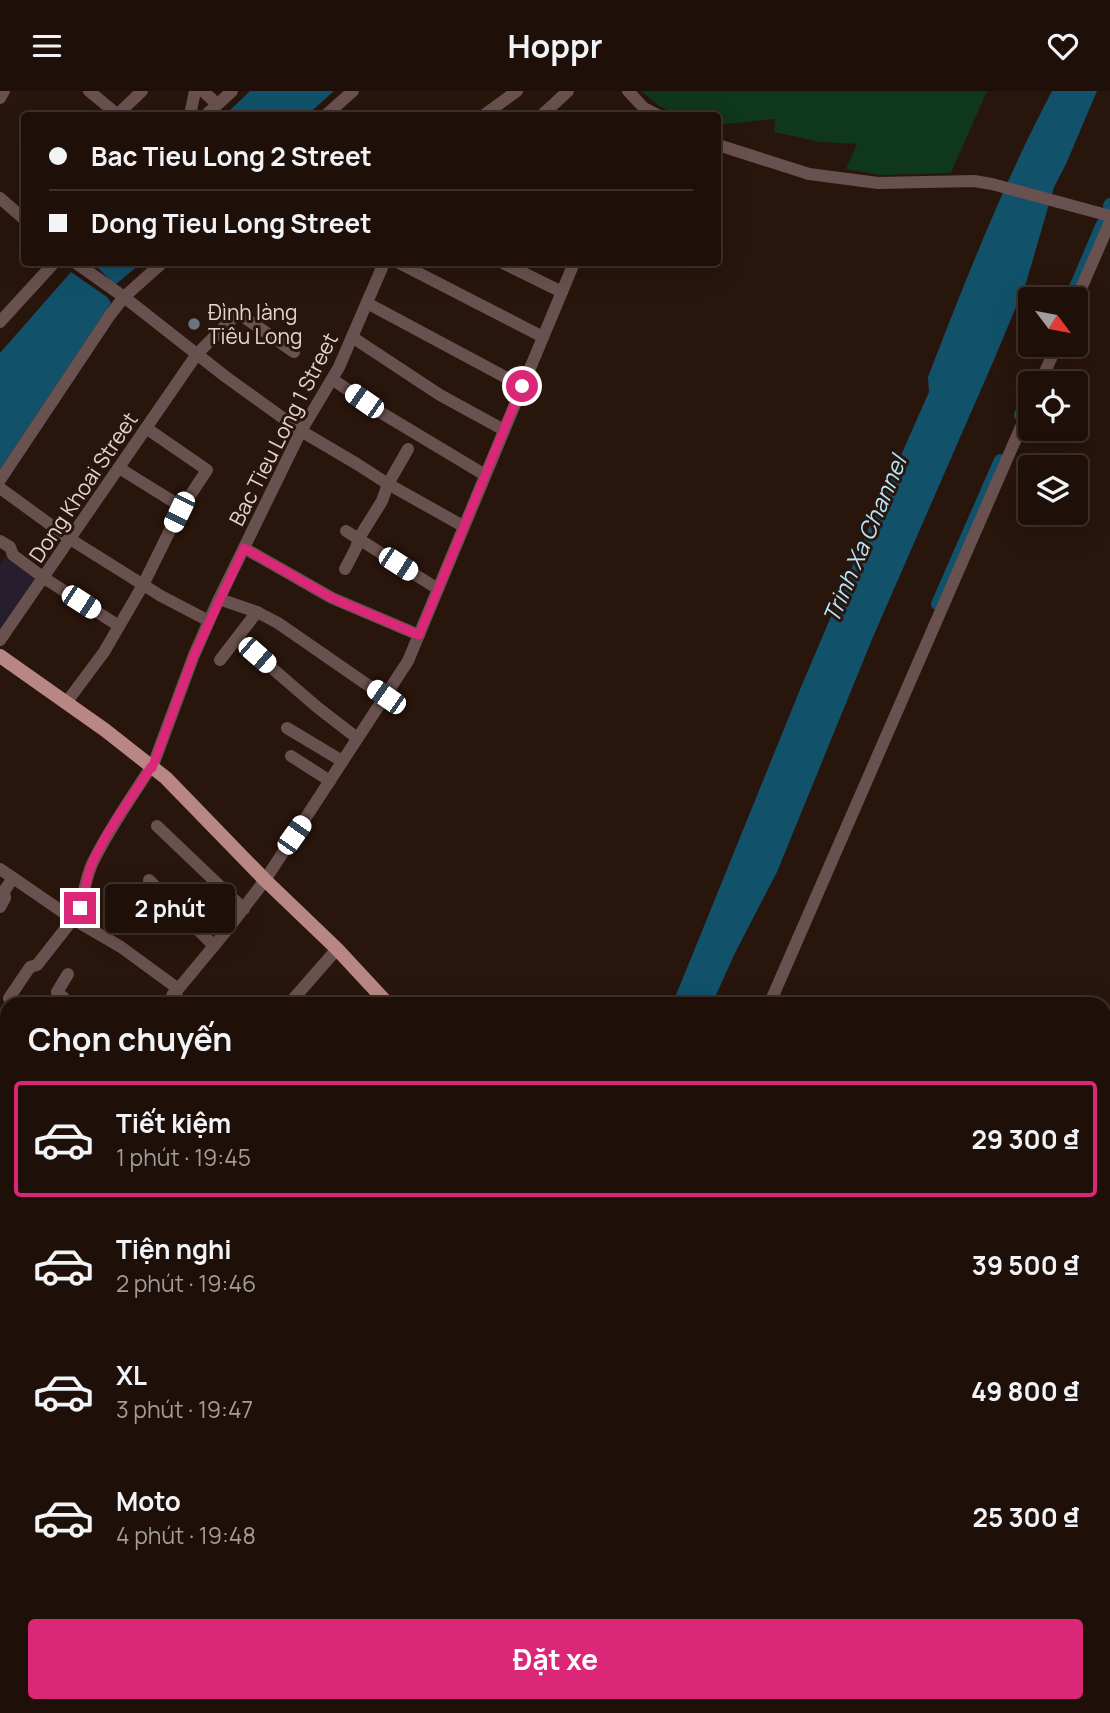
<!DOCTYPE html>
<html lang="vi">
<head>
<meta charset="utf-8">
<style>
  body { margin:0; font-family:Manrope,sans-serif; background:#261912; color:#f1f3f6; height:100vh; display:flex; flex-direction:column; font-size:26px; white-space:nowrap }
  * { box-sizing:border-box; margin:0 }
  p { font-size:23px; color:#a19d9c }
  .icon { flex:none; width:38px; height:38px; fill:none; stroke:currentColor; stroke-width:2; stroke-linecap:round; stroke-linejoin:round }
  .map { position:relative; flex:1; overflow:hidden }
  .sheet { position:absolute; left:0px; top:906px; width:1111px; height:716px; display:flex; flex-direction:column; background:#1e1009; border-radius:21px 21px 0 0; box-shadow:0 7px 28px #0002,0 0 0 2px #3c302a }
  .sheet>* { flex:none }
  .hud { position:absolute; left:21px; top:21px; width:700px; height:154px; border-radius:7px; box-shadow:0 7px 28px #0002,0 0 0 2px #3c302a; display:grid; align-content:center; height:154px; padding:0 28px; background:#1e1009 }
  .needle { width:46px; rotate:122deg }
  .tools { position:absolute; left:1018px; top:196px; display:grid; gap:14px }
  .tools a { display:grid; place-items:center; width:70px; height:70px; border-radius:7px; background:#1e1009; box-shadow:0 7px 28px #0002,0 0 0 2px #3c302a; font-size:35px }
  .end { position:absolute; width:32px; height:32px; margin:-16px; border:9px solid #db2777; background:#fff; box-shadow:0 0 0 4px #fff }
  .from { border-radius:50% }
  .bubble { position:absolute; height:49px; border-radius:7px; background:#1e1009; box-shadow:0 7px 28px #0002,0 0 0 2px #3c302a; font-size:23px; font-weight:700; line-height:49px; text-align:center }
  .car { position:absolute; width:21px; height:42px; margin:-21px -10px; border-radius:9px; box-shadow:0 0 5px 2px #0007; background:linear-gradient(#fff 24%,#345 0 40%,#fff 0 76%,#345 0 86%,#fff 0) }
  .hud b { display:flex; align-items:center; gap:24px; height:66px; font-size:26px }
  .hud b+b { border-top:2px solid #3c302a }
  .hud i { width:18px; height:18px; background:#f1f3f6 }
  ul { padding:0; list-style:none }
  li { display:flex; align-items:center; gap:21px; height:116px; margin:0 14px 10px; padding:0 14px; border:4px solid transparent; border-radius:7px }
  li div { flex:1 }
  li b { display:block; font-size:26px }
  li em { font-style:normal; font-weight:700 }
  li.active { border-color:#db2777 }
  li>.icon { width:63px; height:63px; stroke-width:1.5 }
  h2 { padding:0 28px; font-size:32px; line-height:84px }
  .action { display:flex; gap:14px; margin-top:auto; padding:14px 28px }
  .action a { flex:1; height:80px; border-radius:7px; background:#db2777; color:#fff; font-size:28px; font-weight:700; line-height:80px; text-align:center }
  header { display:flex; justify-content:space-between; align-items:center; height:91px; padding:0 28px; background:#1e1009; font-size:32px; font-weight:700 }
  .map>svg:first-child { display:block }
  .medical { fill:#261e2c }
  .green { fill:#0e371b }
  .water { fill:#11526a }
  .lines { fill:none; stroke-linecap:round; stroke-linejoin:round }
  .canal { stroke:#11526a; stroke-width:12 }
  .minor { stroke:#69514f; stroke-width:12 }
  .major { stroke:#b98783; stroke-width:14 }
  .route { stroke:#db2777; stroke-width:9 }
  .worship-dot { fill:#6b7280; stroke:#28150c; stroke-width:2.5 }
  .labels { text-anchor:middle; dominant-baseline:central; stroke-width:6; stroke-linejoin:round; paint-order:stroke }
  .poi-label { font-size:21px; fill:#e2d5ce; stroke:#28150c; text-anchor:start }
  .street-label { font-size:21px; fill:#e2d5ce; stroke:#28150c }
  .water-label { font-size:23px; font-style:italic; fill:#b4e7ff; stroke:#28150c }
</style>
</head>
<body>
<header><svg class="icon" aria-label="menu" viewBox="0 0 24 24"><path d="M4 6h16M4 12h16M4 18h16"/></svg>Hoppr<svg class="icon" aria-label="heart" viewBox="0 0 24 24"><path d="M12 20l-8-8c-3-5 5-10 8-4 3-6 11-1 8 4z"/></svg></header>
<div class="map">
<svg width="1110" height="1622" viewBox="0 0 1110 1622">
  <rect width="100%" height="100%" fill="#28150c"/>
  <polygon class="medical" points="6,463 41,487 0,544 0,473"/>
  <polygon class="green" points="641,0 987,0 951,82 881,84 846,78 857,53 820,51 774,41 775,28 726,33 718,32 718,24 678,24 659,15"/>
  <g class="water">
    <polygon points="250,0 334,0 307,24 225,24"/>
    <path d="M1052,0h45l-31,73 -12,23 -28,96 -33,79 -120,275 -96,235 -43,83 -22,49 -40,1 129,-318 66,-155 62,-140 -1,-15c38,-98 75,-193 124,-286z"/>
    <polygon points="93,172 141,172 115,194"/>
    <polygon points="71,181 107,206 111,212 0,378 0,262"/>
  </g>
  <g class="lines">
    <g class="canal">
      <polyline points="1109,115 1110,113"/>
      <polyline points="1070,208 1102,133"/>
      <polyline points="1020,324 1031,299"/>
      <polyline points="937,513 1000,369"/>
      <polyline points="455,1622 458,1615"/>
    </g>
    <g class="minor">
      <polyline points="89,0 118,24"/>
      <polyline points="203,0 217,13"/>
      <polyline points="628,0 644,17 658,24"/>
      <polyline points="0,7 4,0"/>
      <polyline points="117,24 142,0"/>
      <polyline points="190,24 195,0"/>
      <polyline points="206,24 232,0"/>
      <polyline points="326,24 353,0"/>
      <polyline points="484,24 517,0"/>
      <polyline points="542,24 568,0"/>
      <polyline points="718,54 809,83 878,92 974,90 992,93 1110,125"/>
      <polyline points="0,107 24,128"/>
      <polyline points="76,172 124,206 226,286 301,340 357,373 388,393 463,435"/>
      <polyline points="399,172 543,246"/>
      <polyline points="503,172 562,201"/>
      <polyline points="1076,209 1110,131"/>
      <polyline points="367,212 522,295"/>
      <polyline points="0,231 54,172"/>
      <polyline points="352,246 440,304 504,339"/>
      <polyline points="332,288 380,321 485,384"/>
      <polyline points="1040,292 1057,254"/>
      <polyline points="119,377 182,416"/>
      <polyline points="0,389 110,224 124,206 162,172"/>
      <polyline points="0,397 70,448 161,505 209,530"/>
      <polyline points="346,440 438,498"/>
      <polyline points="0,450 10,456 13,464 44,487 119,535"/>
      <polyline points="244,457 332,507 419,544"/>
      <polyline points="345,478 356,457 359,447 382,410 388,393 408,358"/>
      <polyline points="219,508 257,521 278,532 385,606"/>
      <polyline points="237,547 317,616 357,647"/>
      <polyline points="0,549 197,263 238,222 294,261"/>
      <polyline points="220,569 257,521"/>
      <polyline points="66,612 104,561 143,494 179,421 207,379 146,337"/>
      <polyline points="287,637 342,670"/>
      <polyline points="291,665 330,690"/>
      <polyline points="152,677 194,564 217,512 301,340 339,276 384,172"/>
      <polyline points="157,735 244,818"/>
      <path d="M0,778l73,50c13,-20 10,-37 20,-57 16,-33 38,-64 58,-95"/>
      <polyline points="149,789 214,855"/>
      <polyline points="0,816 5,807 4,800 13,787"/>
      <polyline points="68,883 57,901 72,914"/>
      <polyline points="173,903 186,914"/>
      <polyline points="13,914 9,907 30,876 37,874 73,828 121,856 177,897"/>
      <polyline points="165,914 227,839 265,789 408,570 574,172"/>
      <polyline points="288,914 337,858"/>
      <polyline points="769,914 1031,313"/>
      <polyline points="0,924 7,927"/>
      <polyline points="0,966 7,958"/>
      <polyline points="1104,1098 1110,1086"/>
      <polyline points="0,1106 7,1099"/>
      <polyline points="0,1220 7,1226"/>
      <polyline points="0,1243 7,1234"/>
      <polyline points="0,1288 7,1281"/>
      <polyline points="0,1547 7,1539"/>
      <polyline points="0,1597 7,1600"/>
      <polyline points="36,1615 49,1622"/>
      <polyline points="312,1622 315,1615"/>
      <polyline points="465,1622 468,1615"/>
    </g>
    <g class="major">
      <polyline points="0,565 105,639 166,687 265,789 337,858 389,914"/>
      <polyline points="1041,1615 1048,1622"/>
    </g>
  </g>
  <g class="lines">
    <path class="route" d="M80,817c5,-14 6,-29 11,-42 15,-35 40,-67 60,-99l1,1 42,-113 50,-107 88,50 87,37 103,-249"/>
  </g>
  <circle class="worship-dot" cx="194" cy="233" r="7"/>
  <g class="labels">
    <g class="poi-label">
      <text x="208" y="221">Đình làng<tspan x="208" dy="24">Tiêu Long</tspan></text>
    </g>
    <g class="street-label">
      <text transform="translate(283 338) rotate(-63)">Bac Tieu Long 1 Street</text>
      <text transform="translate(83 396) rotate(-56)">Dong Khoai Street</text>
    </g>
    <g class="water-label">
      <text transform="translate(864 448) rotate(-67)">Trinh Xa Channel</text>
    </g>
  </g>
</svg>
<div class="tools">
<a><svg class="needle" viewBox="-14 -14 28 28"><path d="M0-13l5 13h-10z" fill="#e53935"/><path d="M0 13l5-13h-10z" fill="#a19d9c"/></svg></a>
<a><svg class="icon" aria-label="locate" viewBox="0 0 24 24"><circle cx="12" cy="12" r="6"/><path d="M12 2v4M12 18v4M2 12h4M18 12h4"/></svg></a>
<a><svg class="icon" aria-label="layers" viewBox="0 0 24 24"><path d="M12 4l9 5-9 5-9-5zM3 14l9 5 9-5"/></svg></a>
</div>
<i class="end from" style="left:522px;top:295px"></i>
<i class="end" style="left:80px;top:817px"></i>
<div class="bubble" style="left:105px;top:793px;width:130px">2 phút</div>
<i class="car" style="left:364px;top:310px;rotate:305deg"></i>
<i class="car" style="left:179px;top:421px;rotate:206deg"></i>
<i class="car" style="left:398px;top:473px;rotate:123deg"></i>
<i class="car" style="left:81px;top:511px;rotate:123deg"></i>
<i class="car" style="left:257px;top:564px;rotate:131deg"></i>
<i class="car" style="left:386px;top:606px;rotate:305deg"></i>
<i class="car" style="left:294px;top:744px;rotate:35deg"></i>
<div class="hud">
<b><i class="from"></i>Bac Tieu Long 2 Street</b>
<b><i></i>Dong Tieu Long Street</b>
</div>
<section class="sheet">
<h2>Chọn chuyến</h2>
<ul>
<li class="active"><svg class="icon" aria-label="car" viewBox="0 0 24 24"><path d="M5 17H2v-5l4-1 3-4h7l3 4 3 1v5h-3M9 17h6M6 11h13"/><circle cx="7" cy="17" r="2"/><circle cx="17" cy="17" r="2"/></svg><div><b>Tiết kiệm</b><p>1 phút · 19:45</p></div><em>29 300 ₫</em></li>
<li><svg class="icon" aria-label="car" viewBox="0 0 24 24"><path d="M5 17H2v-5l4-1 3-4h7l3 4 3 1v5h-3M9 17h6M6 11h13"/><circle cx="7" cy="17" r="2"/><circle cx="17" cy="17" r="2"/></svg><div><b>Tiện nghi</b><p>2 phút · 19:46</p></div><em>39 500 ₫</em></li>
<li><svg class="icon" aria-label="car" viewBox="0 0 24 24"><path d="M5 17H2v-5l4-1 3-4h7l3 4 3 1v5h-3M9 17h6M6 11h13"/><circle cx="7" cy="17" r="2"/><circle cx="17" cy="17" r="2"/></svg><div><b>XL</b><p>3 phút · 19:47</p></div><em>49 800 ₫</em></li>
<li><svg class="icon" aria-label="car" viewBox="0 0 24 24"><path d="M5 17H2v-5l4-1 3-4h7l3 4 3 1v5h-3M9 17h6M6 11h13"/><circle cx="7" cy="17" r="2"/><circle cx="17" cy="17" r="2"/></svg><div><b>Moto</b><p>4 phút · 19:48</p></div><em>25 300 ₫</em></li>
</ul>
<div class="action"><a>Đặt xe</a></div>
</section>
</div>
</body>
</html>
